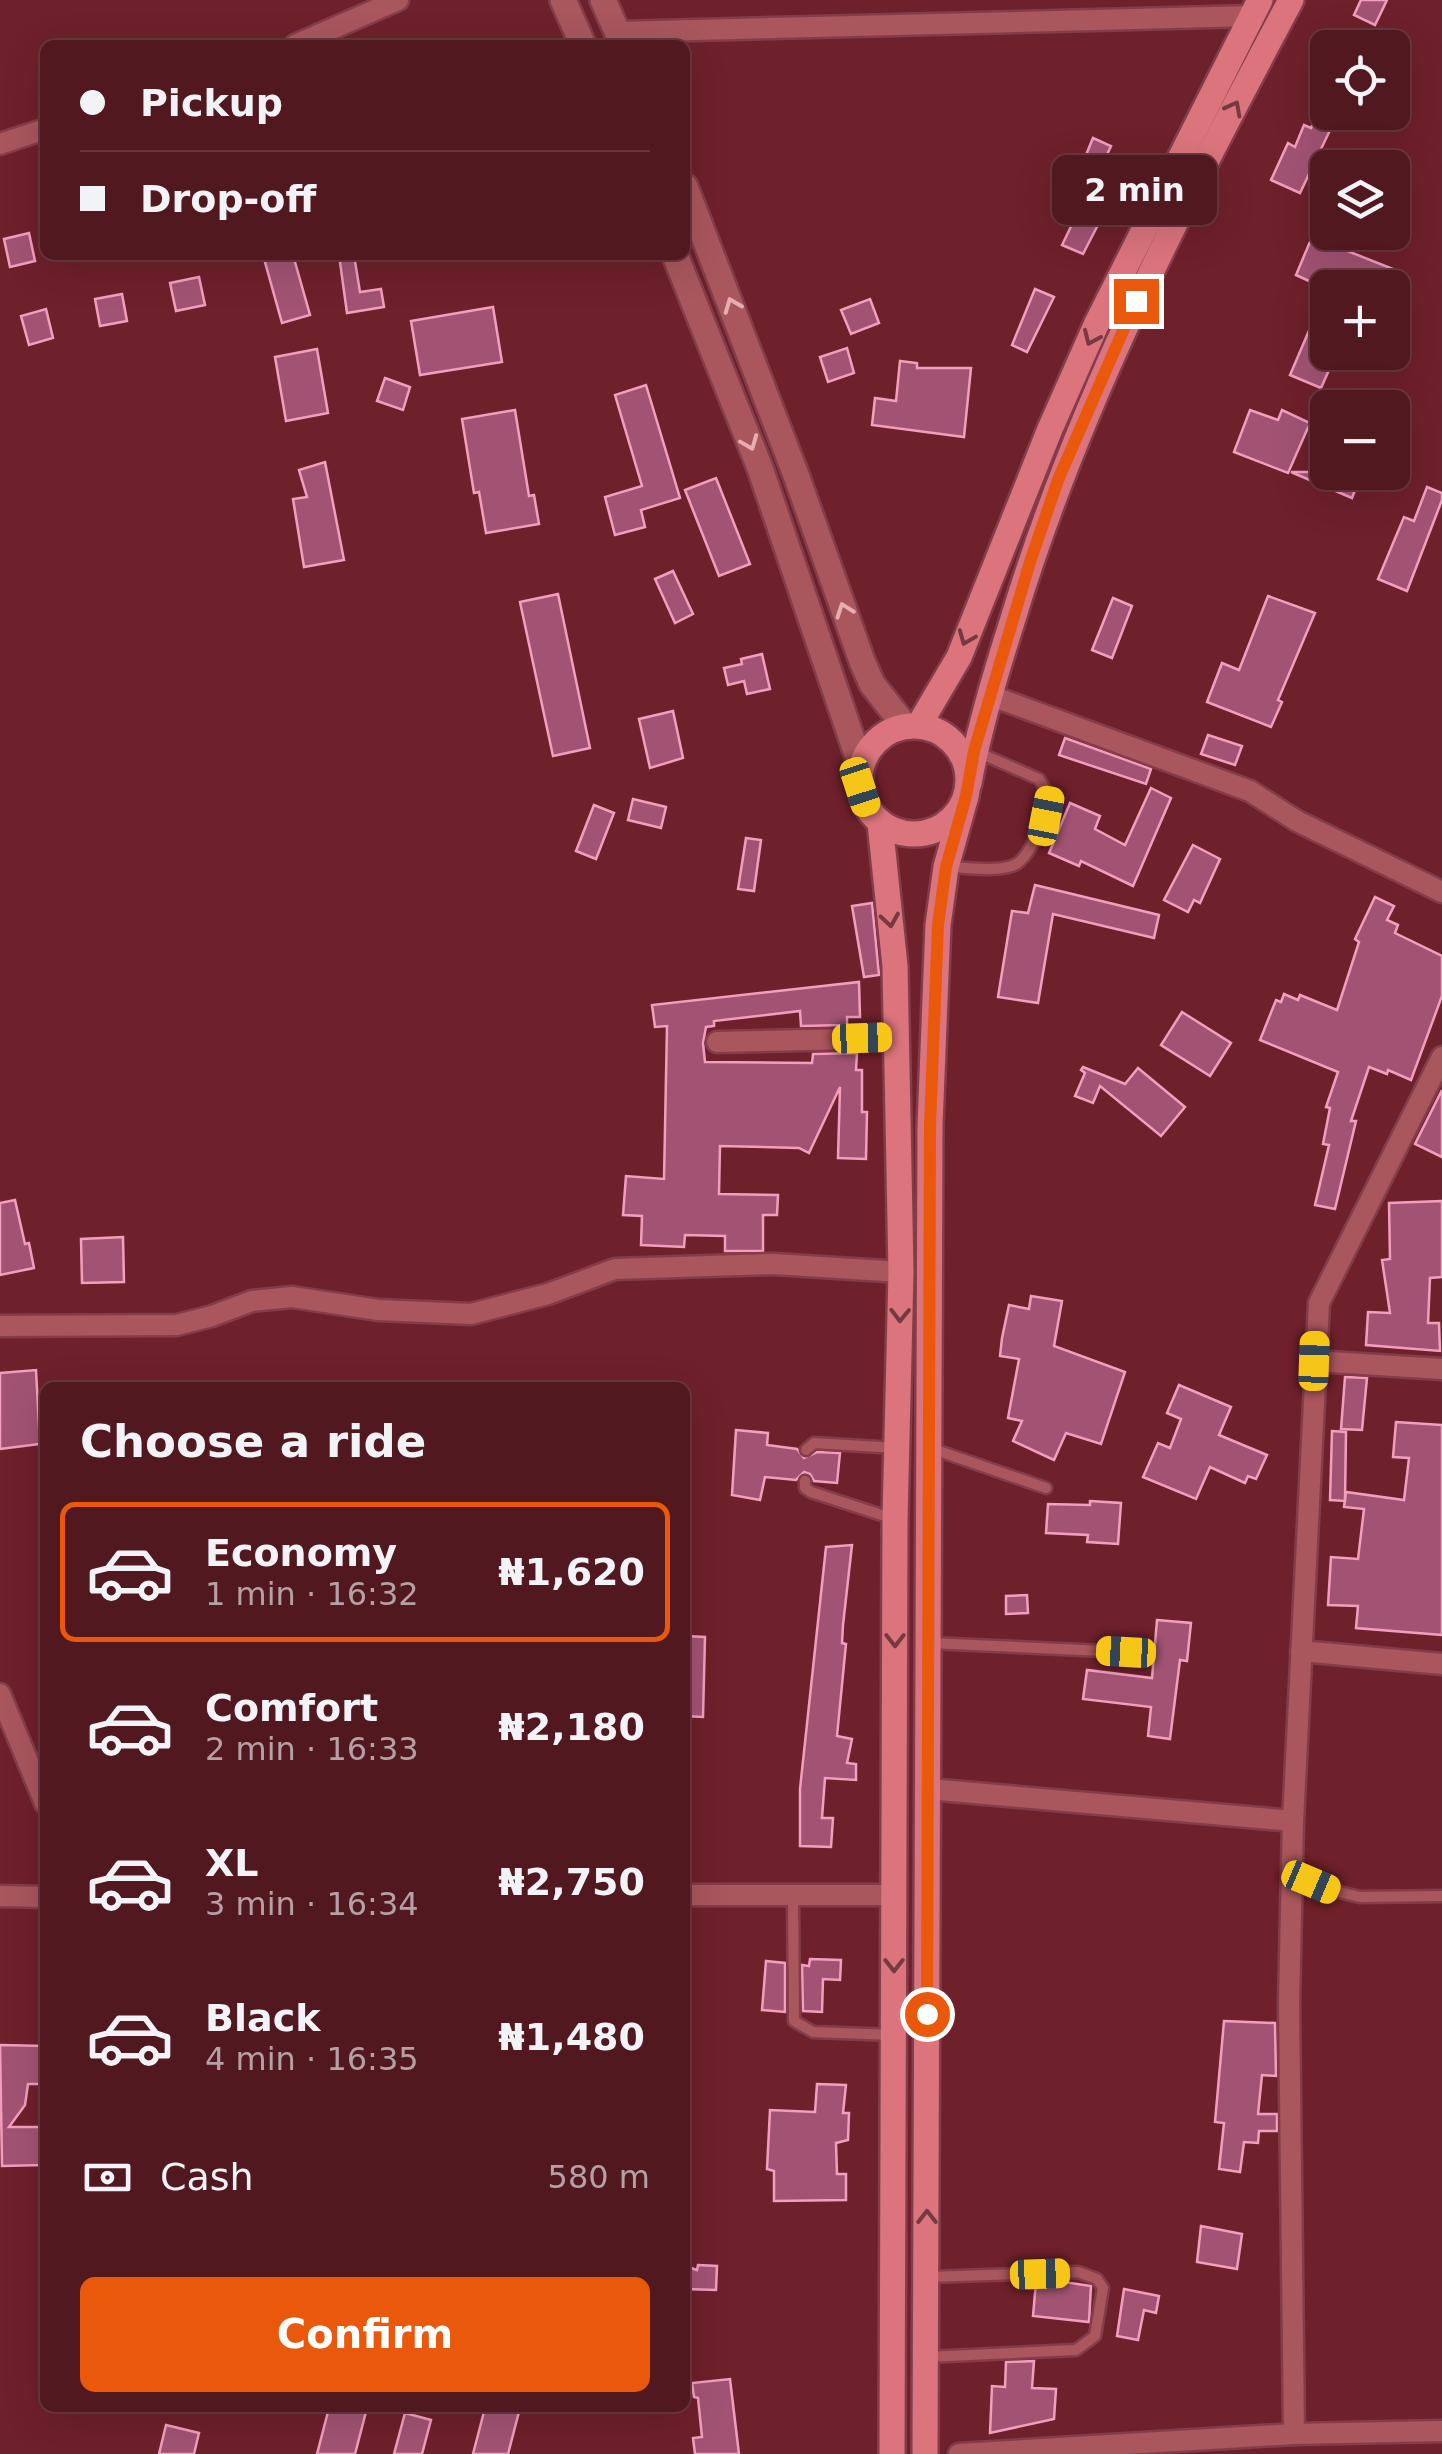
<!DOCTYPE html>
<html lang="en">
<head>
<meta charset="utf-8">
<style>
  body { margin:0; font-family:"DejaVu Sans",sans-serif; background:#582129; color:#f1f3f6; height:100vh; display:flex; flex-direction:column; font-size:38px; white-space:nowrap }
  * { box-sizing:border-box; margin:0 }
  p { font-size:32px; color:#b5a0a5 }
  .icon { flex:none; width:55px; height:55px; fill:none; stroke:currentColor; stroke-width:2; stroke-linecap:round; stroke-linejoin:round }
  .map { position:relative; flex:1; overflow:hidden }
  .panel { position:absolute; left:40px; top:1382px; width:650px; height:1030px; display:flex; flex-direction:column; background:#521820; border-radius:15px; box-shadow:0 10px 40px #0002,0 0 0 2px #68373e }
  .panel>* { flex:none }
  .top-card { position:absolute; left:40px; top:40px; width:650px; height:220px; border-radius:15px; box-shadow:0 10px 40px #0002,0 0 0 2px #68373e; display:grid; align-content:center; height:220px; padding:0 40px; background:#521820 }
  .controls { position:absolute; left:1310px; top:30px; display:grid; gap:20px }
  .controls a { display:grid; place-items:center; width:100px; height:100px; border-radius:15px; background:#521820; box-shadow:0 10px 40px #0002,0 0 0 2px #68373e; font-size:50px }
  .end { position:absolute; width:45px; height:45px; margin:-22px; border:12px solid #ea580c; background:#fff; box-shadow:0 0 0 5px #fff }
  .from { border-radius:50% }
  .bubble { position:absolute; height:70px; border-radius:15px; background:#521820; box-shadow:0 10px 40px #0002,0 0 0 2px #68373e; font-size:32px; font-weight:600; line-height:70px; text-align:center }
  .car { position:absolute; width:30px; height:60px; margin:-30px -15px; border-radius:12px; box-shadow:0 0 8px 2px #0007; background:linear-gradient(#f5c518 24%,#345 0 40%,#f5c518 0 76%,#345 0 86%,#f5c518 0) }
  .top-card b { display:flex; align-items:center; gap:35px; height:95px; font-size:38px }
  .top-card b+b { border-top:2px solid #68373e }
  .top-card i { width:25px; height:25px; background:#f1f3f6 }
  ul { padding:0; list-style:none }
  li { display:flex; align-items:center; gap:30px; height:140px; margin:0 20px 15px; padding:0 20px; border:5px solid transparent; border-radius:15px }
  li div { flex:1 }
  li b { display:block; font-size:38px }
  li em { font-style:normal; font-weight:600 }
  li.active { border-color:#ea580c }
  li>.icon { width:90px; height:90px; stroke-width:1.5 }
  h2 { padding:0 40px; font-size:45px; line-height:120px }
  .pay { display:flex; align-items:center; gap:25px; height:110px; padding:0 40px; font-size:38px }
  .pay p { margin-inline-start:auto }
  .button { display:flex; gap:20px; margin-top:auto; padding:20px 40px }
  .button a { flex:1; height:115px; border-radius:15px; background:#ea580c; color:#fff; font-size:40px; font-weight:600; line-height:115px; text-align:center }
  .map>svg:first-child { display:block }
  .building { fill:#a25373; stroke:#f49ebe; stroke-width:2.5 }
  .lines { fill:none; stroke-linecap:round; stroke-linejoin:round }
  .lane-casing { stroke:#833d4a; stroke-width:15 }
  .street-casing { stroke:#833d4a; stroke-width:25 }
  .secondary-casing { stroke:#833d4a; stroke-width:30 }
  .primary-casing { stroke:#833d4a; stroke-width:30 }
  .lane { stroke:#a9565d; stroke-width:10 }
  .street { stroke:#a9565d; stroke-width:20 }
  .secondary { stroke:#a9565d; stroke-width:25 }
  .primary { stroke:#db747d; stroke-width:25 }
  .oneway { stroke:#743a3f }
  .oneway2 { stroke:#e6aeb0 }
  .route { stroke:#ea580c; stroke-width:12 }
</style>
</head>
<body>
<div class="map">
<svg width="1442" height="2454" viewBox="0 0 1442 2454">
  <rect width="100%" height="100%" fill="#6e202b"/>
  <g class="building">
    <polygon points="1361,0 1387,0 1375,25 1354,15"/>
    <polygon points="1316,117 1333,124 1300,193 1271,180 1288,143 1295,147 1304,125 1311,128"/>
    <polygon points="1093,138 1111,146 1103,163 1086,155"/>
    <polygon points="1077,214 1099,223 1083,254 1062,245"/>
    <polygon points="29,233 35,261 10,267 4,239"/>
    <polygon points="1312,237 1393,269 1386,288 1324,288 1296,275"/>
    <polygon points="263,255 293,255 310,315 282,323"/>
    <polygon points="339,255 354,255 360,292 381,289 384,307 347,313"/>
    <polygon points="199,277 205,305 176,311 170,283"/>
    <polygon points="1035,289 1054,297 1027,352 1012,345"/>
    <polygon points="122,294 127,321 100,326 95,299"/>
    <polygon points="870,299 879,323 851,334 841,310"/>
    <polygon points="493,307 502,362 420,375 411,321"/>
    <polygon points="46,309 53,338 29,345 21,316"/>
    <polygon points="1314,319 1328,325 1328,352 1337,352 1321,388 1290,375"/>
    <polygon points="847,348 854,373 828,382 820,357"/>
    <polygon points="317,349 328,413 286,421 275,357"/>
    <polygon points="900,361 917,363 917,368 971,368 964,437 872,425 875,398 896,401"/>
    <polygon points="385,378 410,387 403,410 377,401"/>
    <polygon points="646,385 680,498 641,510 645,527 615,535 605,497 642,486 615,395"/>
    <polygon points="515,410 529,496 534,495 539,524 486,533 479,492 474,493 462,419"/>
    <polygon points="1250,410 1278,420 1282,410 1310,423 1288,473 1234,452"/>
    <polygon points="325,462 344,560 304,567 293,499 307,497 299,470"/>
    <polygon points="1291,472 1362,472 1352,498"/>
    <polygon points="716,478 750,564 719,576 685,490"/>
    <polygon points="1427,487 1442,493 1442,500 1407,591 1378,579 1404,517 1414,521"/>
    <polygon points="673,571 693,614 675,623 655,579"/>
    <polygon points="558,594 590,748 553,756 520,602"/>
    <polygon points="1268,596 1315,613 1278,700 1282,702 1271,727 1207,702 1222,663 1239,670"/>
    <polygon points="1113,598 1132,606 1112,658 1092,650"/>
    <polygon points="762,654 770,689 747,694 744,681 728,685 724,668 742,664 741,659"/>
    <polygon points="673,711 683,758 650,768 639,719"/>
    <polygon points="1208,735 1242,746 1235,765 1201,754"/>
    <polygon points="1065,738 1151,769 1146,784 1059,755"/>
    <polygon points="1151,788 1171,798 1133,886 1081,861 1079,866 1049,853 1070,803 1100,816 1095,829 1125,845"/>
    <polygon points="633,799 666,807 661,828 628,820"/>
    <polygon points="594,805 614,813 596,859 576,851"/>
    <polygon points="746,838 761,840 754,891 738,889"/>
    <polygon points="1193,845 1220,859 1200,903 1194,900 1188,912 1164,900"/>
    <polygon points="1035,885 1159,915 1154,938 1053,914 1038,1003 998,997 1012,911 1028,913"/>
    <polygon points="1375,897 1394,906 1387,920 1398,925 1395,933 1442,956 1442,996 1411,1080 1388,1070 1387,1074 1369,1067 1351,1121 1356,1121 1335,1209 1315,1205 1329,1145 1323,1144 1330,1108 1326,1107 1338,1072 1260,1040 1276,1000 1281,1002 1284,994 1298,1000 1300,995 1337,1010 1359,942 1355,939"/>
    <polygon points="872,903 879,975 864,977 852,906"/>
    <polygon points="859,982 860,1017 847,1017 847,1025 801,1026 800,1011 714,1021 714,1026 706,1027 703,1043 705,1062 812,1063 813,1054 857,1053 856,1070 862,1070 862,1112 867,1112 866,1159 838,1158 840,1087 809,1153 799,1148 720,1146 719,1194 778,1195 777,1215 763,1215 763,1251 725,1251 725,1236 685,1235 684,1247 641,1245 642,1216 623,1215 626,1176 664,1179 667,1026 655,1027 652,1005"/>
    <polygon points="1182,1012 1231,1043 1210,1076 1161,1045"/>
    <polygon points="1083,1067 1125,1084 1138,1068 1185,1107 1161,1136 1100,1086 1093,1103 1075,1096 1085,1073 1081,1070"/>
    <polygon points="1442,1090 1442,1157 1415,1144"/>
    <polygon points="15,1200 25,1244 29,1243 34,1268 0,1275 0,1203"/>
    <polygon points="1442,1201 1442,1277 1430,1278 1428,1323 1439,1323 1440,1351 1366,1345 1368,1312 1390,1313 1382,1260 1390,1259 1389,1203"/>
    <polygon points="123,1237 124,1282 82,1283 81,1239"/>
    <polygon points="1031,1296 1062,1301 1054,1346 1125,1372 1101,1444 1066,1433 1054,1460 1013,1441 1022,1421 1008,1418 1019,1359 1000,1356 1002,1338 1009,1305 1029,1309"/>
    <polygon points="36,1370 40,1444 0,1449 0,1373"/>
    <polygon points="1345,1377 1367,1378 1362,1430 1341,1429"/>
    <polygon points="1179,1385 1231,1407 1219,1435 1267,1455 1256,1479 1248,1476 1245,1483 1210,1467 1196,1499 1143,1477 1158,1443 1170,1448 1181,1419 1167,1413"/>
    <polygon points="1396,1422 1442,1425 1442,1635 1356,1628 1358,1606 1328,1605 1331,1557 1358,1559 1364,1509 1344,1507 1346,1492 1404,1500 1409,1458 1393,1457"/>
    <polygon points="736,1430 768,1433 767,1445 797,1449 804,1458 817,1452 840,1453 837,1483 814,1481 810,1474 804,1472 796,1480 765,1477 760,1500 732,1495"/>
    <polygon points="1332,1431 1346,1432 1345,1501 1330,1500"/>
    <polygon points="1090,1501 1121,1503 1118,1544 1087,1542 1088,1535 1046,1533 1048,1504 1090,1505"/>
    <polygon points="852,1545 843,1625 842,1643 846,1644 837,1736 852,1739 847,1763 856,1764 856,1780 825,1778 822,1818 833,1818 831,1847 800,1846 800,1789 826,1547"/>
    <polygon points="1027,1595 1028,1613 1006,1614 1006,1596"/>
    <polygon points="1157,1620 1191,1623 1187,1661 1180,1660 1170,1739 1148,1736 1151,1707 1083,1699 1087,1670 1152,1678"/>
    <polygon points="685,1636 705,1637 703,1717 685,1716"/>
    <polygon points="810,1959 841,1960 840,1980 823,1979 822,2012 803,2011 802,1965 809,1966"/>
    <polygon points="766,1961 785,1963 785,2012 762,2010"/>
    <polygon points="1224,2021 1275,2023 1276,2076 1262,2075 1258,2114 1277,2114 1277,2131 1259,2131 1258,2143 1244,2142 1240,2172 1219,2169 1224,2123 1215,2122"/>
    <polygon points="0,2045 45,2046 45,2084 28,2084 25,2105 9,2127 43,2127 43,2165 2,2166"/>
    <polygon points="817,2084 846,2085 843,2113 849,2113 848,2140 836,2143 837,2174 846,2174 846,2200 774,2201 774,2171 767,2169 770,2110 815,2112"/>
    <polygon points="1201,2226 1242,2234 1237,2269 1197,2262"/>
    <polygon points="698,2265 717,2266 716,2290 685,2289 685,2266 697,2270"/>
    <polygon points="1057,2281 1091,2286 1089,2322 1033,2316 1036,2282"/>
    <polygon points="1124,2289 1159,2296 1156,2313 1144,2310 1138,2340 1117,2336"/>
    <polygon points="1034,2361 1032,2388 1056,2389 1054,2419 990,2433 992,2386 1005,2387 1006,2362"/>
    <polygon points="730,2379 739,2454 695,2454 693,2438 702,2437 698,2398 694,2397 692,2383"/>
    <polygon points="329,2408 367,2408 355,2454 317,2454"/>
    <polygon points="485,2408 520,2408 508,2454 473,2454"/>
    <polygon points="405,2413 431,2420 422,2454 394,2454"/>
    <polygon points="166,2425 199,2433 194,2454 159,2454"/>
  </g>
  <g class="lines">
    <defs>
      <g id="lane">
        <path d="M946,867c20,0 48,5 66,-1 19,-6 34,-52 37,-70l-10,-17 -64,-28"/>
        <polyline points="930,1448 1046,1488"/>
        <polyline points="806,1450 814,1443 896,1448"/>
        <polyline points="805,1481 805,1488 811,1492 894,1519"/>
        <polyline points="930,1643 1126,1652"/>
        <polyline points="1293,1874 1331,1890 1360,1897 1442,1896"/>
        <polyline points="793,1895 794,2021 813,2032 894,2035"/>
        <polyline points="927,2357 1076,2350 1095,2336 1103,2288 1097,2279 1078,2272 928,2277"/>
      </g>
      <g id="street">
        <polyline points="618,32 1251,16"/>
        <polyline points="295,45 398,0"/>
        <polyline points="0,144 45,129"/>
        <polyline points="989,695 1250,791 1297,821 1442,892"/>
        <polyline points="717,1042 898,1038"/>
        <polyline points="0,1326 177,1325 212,1316 252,1301 292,1297 378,1310 471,1314 548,1294 615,1269 774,1264 901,1272"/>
        <polyline points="1314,1361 1442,1369"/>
        <polyline points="1301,1651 1442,1664"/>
        <polyline points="0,1694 45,1803"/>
        <polyline points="928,1789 1293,1821 1319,1303 1442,1057"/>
        <polyline points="1293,1821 1289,2003 1294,2434"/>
        <polyline points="685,1895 894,1895"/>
        <polyline points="0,1896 45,1897"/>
        <polyline points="959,2454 1294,2434 1442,2431"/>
      </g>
      <g id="secondary">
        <polyline points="563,0 583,45"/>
        <polyline points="603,0 623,45"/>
        <polyline points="685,187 796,475 862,661 872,684 905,726"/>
        <polyline points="675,255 760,468 861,766"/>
      </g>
      <g id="primary">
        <polyline points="919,725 959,657 1050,429 1096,325 1260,0"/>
        <circle cx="914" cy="780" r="54"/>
        <path d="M969,783c10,-55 26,-108 43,-161 66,-220 172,-421 279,-622"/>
        <polyline points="880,823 895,966 901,1272 895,1519 892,2454"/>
        <polyline points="925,2454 930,1125 938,925 946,867 966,796"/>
      </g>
    </defs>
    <use href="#lane" class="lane-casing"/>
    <use href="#street" class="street-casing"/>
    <use href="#secondary" class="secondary-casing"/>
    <use href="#primary" class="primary-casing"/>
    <use href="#lane" class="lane"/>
    <use href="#street" class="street"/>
    <use href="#secondary" class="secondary"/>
    <use href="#primary" class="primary"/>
  </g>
  <defs><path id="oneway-chevron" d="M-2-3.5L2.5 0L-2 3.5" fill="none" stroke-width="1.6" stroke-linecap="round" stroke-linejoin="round" transform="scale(2.5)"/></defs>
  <g class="oneway">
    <use href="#oneway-chevron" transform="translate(1234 108) rotate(-62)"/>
    <use href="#oneway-chevron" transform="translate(1091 338) rotate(114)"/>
    <use href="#oneway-chevron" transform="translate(966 638) rotate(112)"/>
    <use href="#oneway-chevron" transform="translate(890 920) rotate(81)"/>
    <use href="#oneway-chevron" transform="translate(900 1315) rotate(91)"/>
    <use href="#oneway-chevron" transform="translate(895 1640) rotate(90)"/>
    <use href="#oneway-chevron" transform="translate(894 1965) rotate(90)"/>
    <use href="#oneway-chevron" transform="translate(927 2217) rotate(-90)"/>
  </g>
  <g class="oneway2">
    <use href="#oneway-chevron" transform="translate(732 305) rotate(-111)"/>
    <use href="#oneway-chevron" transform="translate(750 443) rotate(68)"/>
    <use href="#oneway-chevron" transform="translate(844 610) rotate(-110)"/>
  </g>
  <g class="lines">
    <polyline class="route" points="927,2014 930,1125 938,925 946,867 966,796 974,751 1030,562 1058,480 1136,301"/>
  </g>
</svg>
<div class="controls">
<a><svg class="icon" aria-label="locate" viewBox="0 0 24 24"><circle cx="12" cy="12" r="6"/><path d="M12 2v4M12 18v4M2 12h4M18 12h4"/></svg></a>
<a><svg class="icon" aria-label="layers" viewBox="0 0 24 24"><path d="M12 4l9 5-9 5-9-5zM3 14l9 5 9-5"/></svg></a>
<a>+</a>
<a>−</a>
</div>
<i class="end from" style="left:927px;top:2014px"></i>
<i class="end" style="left:1136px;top:301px"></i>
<div class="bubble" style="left:1052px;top:155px;width:165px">2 min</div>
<i class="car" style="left:860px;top:787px;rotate:162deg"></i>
<i class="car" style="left:1046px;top:816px;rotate:11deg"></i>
<i class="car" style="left:862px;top:1038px;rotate:88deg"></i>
<i class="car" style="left:1314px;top:1361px;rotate:2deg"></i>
<i class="car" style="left:1126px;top:1652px;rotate:273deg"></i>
<i class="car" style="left:1311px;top:1882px;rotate:113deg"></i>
<i class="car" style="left:1040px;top:2274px;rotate:88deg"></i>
<div class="top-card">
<b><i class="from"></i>Pickup</b>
<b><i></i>Drop-off</b>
</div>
<section class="panel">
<h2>Choose a ride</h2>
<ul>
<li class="active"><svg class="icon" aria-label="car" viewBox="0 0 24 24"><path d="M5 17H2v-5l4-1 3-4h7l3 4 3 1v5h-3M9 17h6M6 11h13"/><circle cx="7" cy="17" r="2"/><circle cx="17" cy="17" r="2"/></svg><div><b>Economy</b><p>1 min · 16:32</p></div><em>₦1,620</em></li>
<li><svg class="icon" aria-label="car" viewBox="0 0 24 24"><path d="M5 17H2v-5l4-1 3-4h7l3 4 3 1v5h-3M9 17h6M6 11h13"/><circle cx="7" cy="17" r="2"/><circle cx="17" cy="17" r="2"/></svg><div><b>Comfort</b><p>2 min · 16:33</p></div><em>₦2,180</em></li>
<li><svg class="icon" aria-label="car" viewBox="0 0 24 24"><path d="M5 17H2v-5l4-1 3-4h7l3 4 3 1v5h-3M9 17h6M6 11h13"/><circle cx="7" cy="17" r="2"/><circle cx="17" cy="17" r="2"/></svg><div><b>XL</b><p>3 min · 16:34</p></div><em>₦2,750</em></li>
<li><svg class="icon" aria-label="car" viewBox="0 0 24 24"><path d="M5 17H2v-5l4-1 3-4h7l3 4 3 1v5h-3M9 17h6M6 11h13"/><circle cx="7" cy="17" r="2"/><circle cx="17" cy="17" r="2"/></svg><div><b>Black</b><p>4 min · 16:35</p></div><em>₦1,480</em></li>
</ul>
<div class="pay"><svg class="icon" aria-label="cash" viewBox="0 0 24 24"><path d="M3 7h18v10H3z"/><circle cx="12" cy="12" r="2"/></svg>Cash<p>580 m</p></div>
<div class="button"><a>Confirm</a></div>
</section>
</div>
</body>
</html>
